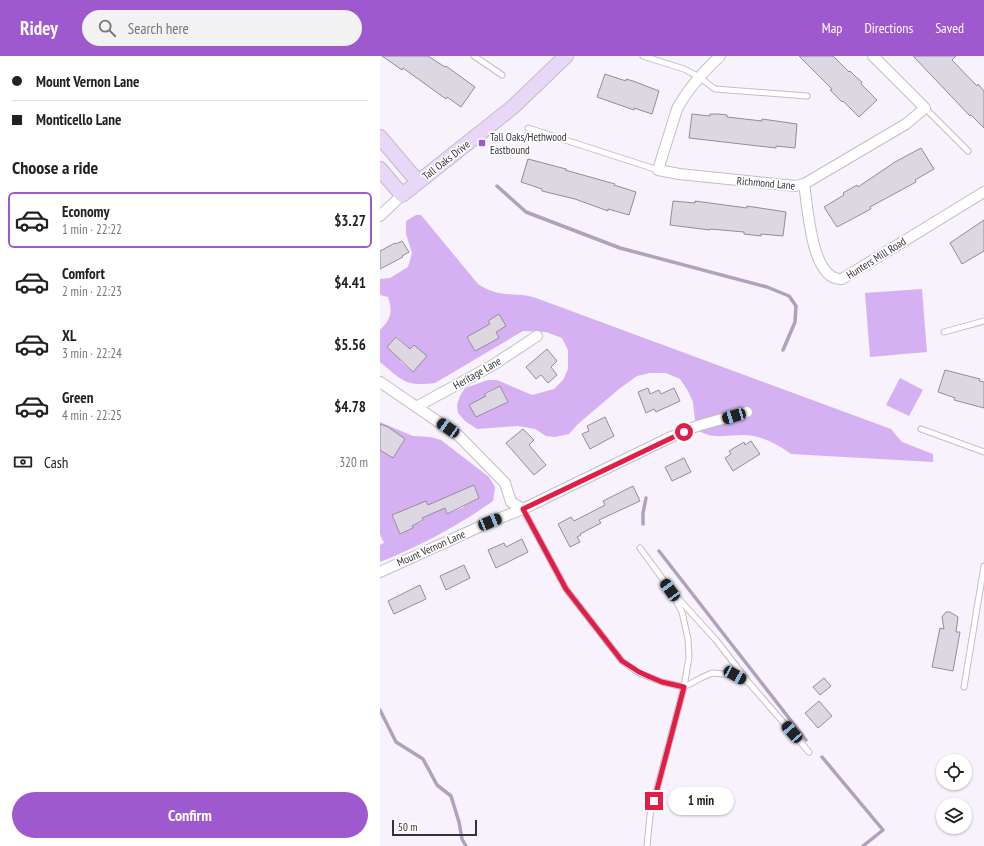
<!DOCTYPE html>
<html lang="en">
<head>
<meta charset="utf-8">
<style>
  body { margin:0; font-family:"PT Sans Narrow",sans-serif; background:#f2f2f2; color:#222; height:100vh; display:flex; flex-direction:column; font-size:15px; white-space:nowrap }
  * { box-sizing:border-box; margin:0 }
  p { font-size:13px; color:#767676 }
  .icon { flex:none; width:22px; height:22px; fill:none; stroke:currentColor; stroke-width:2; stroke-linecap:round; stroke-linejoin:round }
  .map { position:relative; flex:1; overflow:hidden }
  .sheet { display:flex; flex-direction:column; background:#fff; width:380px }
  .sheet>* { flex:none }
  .top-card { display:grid; align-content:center; height:88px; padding:0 12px; background:#fff }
  .buttons { position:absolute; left:556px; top:698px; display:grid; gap:8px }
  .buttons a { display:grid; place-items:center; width:36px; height:36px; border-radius:50%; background:#fff; box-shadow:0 1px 3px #0004; font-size:20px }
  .scale { position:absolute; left:12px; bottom:10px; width:85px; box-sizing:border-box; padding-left:4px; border:2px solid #353236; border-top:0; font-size:11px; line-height:14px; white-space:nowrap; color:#353236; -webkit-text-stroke:3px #fff; paint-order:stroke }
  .end { position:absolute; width:18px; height:18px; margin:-9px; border:5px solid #e11d48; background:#fff; box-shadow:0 0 0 2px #fff }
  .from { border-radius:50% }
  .bubble { position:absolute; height:28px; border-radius:14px; background:#fff; box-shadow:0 1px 3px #0004; font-size:13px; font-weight:700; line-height:28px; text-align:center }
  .car { position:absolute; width:12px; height:24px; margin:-12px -6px; border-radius:5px; box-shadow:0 0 3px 1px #0007; background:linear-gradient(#222 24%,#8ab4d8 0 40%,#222 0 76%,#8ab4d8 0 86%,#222 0) }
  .top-card b { display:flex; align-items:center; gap:14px; height:38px; font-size:15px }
  .top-card b+b { border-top:1px solid #e0e0e0 }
  .top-card i { width:10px; height:10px; background:#222 }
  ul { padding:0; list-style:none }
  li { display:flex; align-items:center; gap:12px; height:56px; margin:0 8px 6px; padding:0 4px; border:2px solid transparent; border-radius:6px }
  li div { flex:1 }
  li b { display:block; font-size:15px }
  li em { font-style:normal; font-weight:700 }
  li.on { border-color:#9f59ce }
  li>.icon { width:36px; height:36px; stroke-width:1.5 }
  h2 { padding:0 12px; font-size:18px; line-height:48px }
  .pay { display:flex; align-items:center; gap:10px; height:44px; padding:0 12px; font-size:15px }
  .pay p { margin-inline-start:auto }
  .primary-button { display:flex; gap:8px; margin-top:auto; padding:8px 12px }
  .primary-button a { flex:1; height:46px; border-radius:24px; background:#9f59ce; color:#fff; font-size:16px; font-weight:700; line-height:46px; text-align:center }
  header { display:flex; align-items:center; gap:24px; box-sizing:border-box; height:56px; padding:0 20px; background:#9f59ce; color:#fff }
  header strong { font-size:19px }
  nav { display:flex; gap:22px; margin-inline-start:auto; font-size:14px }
  .search { width:280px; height:36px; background:#f2f2f2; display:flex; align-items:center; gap:10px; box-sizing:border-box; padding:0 14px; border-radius:22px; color:#767676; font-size:15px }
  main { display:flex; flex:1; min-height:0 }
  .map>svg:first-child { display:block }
  .green { fill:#d5b0f3; fill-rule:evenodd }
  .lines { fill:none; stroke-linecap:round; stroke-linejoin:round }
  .stream { stroke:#b0a2ba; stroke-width:3.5 }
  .building { fill:#ddd7e1; stroke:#928d96 }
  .lane-casing { stroke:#c2bdc7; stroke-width:7 }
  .street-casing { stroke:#c2bdc7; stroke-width:12 }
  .secondary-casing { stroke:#c2bdc7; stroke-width:16 }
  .lane { stroke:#fff; stroke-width:5 }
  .street { stroke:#fff; stroke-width:10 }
  .secondary { stroke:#e9d7f7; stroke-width:14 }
  .route { stroke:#e11d48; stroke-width:5 }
  .poi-dot { fill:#9f59ce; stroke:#fff; stroke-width:1.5 }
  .labels { text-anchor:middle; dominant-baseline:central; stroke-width:3.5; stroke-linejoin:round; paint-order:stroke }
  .poi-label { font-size:11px; fill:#353236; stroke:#fff; text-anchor:start }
  .street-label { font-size:11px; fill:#353236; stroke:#fff }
</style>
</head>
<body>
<header>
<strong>Ridey</strong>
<div class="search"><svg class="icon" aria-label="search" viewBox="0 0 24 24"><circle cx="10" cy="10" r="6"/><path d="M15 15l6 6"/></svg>Search here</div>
<nav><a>Map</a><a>Directions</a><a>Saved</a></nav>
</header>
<main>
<section class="sheet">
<div class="top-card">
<b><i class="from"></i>Mount Vernon Lane</b>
<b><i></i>Monticello Lane</b>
</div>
<h2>Choose a ride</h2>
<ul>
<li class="on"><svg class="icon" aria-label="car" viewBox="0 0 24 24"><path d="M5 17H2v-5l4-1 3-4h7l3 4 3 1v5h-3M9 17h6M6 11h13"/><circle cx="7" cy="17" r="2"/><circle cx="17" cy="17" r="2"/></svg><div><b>Economy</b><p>1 min · 22:22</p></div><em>$3.27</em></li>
<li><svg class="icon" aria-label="car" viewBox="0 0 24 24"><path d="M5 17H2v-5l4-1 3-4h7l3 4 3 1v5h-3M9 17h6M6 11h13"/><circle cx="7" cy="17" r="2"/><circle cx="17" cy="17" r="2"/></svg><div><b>Comfort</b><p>2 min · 22:23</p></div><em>$4.41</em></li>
<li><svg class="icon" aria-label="car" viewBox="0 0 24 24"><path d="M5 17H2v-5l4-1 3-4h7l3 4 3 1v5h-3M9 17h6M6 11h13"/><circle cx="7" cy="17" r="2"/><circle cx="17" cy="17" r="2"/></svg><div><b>XL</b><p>3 min · 22:24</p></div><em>$5.56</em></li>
<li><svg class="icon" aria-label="car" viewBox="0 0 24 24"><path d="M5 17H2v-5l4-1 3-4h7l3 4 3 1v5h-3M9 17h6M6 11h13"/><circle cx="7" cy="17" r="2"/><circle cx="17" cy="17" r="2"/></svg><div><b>Green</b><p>4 min · 22:25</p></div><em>$4.78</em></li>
</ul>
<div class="pay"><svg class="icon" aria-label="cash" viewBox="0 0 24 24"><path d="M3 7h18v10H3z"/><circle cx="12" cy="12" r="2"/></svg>Cash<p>320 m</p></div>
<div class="primary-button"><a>Confirm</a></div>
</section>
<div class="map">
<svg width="604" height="790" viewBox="0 0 604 790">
  <rect width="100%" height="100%" fill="#f7f2fc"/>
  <g class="green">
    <path d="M36,159h5l57,69c22,15 35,7 58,14l355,131 11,13 31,12v8l-142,-8c-14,-10 -30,-19 -48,-19 -18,0 -32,5 -47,-6l-3,-27 -5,-11 -8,-12 -14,-6h-16l-13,3 -18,13 -41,35 -9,10 -14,3 -9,-1 -11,-7 -17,-3 -41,3 -12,-8 -7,-8 -1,-8 3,-9 5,-8 23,-8h9l35,15 22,-6 9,-9 5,-11v-19l-6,-12 -16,-6 -23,-1 -88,52c-30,4 -33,-3 -55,-21v-32c11,-11 13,-18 8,-33l-8,-2v-16l10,-1 18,-11 4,-14 -6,-19v-13zM119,259l6,11 -9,6 3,6 -24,13 -8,-14 23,-13 -2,-3zM17,281l13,12 4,-4 12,11 -13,16 -13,-11 2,-2 -15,-12zM120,330l8,16 -32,15 -6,-12 16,-9 -2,-3z"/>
    <polygon points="542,233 547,296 490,301 485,237"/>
    <polygon points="520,322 543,334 529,360 506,349"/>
    <path d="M0,366l33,14 17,1 11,3 48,37 6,10 -2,14c-35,25 -73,45 -113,61v-17l4,-2 -4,-9v-84l13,8 12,-19 -16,-11 -9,-4zM94,429l5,13 -16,6 1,3 -17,7 -6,-14zM46,445l5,13 -9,4 1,3 -11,5 1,2 -13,6 -8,-19z"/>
  </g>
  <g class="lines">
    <g class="stream">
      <polyline points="117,130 146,156 240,192 387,231 409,240 416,250 415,266 403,294"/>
      <polyline points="263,468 263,457 266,442"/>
      <polyline points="279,495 426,684"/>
      <polyline points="0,654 16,686 43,703 57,729 71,740 79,766 82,783 86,790"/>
      <polyline points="442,701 503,774 483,790"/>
    </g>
  </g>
  <g class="building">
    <polygon points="2,0 48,0 65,11 66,10 95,31 81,51 67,41 66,43 23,12 22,14"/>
    <polygon points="419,0 453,0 469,16 470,15 476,21 482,26 481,28 497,44 479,61 463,45 462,46 450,34 452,33"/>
    <polygon points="533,0 576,0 572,4 597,30 598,28 604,35 604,72 591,59 590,60"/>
    <polygon points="225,18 246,25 246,23 253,25 279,35 272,58 254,52 254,54 217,41"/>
    <polygon points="312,58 330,60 330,58 338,58 347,59 347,61 382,65 382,63 417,68 415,92 396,90 396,92 309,82"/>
    <polygon points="541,92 554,113 535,124 536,126 490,151 491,153 457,171 444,151 464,139 463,137 477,129 478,131 515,106"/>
    <polygon points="148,103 186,113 185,114 235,128 234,129 256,136 249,159 228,153 228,155 195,143 162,135 162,133 141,126"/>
    <polygon points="293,145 315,147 315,145 367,152 367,150 406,156 403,180 381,178 381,180 364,178 364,176 330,173 330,174 290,169"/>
    <polygon points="604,164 604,195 582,208 570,187"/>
    <polygon points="22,185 29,196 22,200 23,201 0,213 0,195 15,187 16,188"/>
    <polygon points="119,258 126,270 116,276 119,282 95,295 87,281 110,268 108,265"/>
    <polygon points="16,281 30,293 34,289 47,300 33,316 7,291"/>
    <polygon points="167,293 177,305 171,311 177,319 168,327 161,319 156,323 146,311"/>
    <polygon points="565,314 600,323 599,325 604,326 604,352 574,344 575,342 558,336"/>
    <polygon points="120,330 128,346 96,361 89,349 106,340 104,338"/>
    <polygon points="268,332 270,338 279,334 281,338 294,332 300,345 276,356 274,353 266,357 258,336"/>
    <polygon points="225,361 234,380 210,393 202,378 209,375 207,370"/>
    <polygon points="0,368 8,371 25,383 13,402 0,394"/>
    <polygon points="143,373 154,384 149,389 166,409 154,419 126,387"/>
    <polygon points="371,385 380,398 353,415 345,402 351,398 349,395 364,386 365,389"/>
    <polygon points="304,402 311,416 292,425 285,411"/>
    <polygon points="94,429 99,442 67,458 65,452 42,462 43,464 32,470 33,472 20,478 12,459 46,445 48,449"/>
    <polygon points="253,430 260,445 219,464 221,467 200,478 201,479 197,481 200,486 190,491 178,468 191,461 194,465 225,449 223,445"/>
    <polygon points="142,483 148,496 116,512 108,494 124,487 126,491"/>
    <polygon points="84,509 90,522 66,534 60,520"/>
    <polygon points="40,529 46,543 14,558 8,545"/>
    <polygon points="566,556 570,556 578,561 576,576 580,576 573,615 552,611 560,572 564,573 562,561"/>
    <polygon points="444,622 451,630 440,639 433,631"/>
    <polygon points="439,645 452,660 438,672 425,657"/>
  </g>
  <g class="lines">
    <defs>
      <g id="lane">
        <polyline points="94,0 122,19"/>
        <polyline points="263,0 304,13 319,21 335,33 427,40"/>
        <polyline points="545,52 588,95"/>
        <polyline points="148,72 278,114"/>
        <polyline points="564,276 604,265"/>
        <polyline points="541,373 604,396"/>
        <polyline points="143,453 186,533 242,605 259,617 282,626 304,631"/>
        <polyline points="260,492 290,533 302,556 308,583 309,601 304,631 270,759 267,790"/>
        <polyline points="296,540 336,584 367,624"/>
        <polyline points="304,631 321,622 332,617 355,619 369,627 429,696"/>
        <polyline points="584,631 604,510"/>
      </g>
      <g id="street">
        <path d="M340,0c-17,16 -32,32 -43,53l-19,61 21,4 116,12 9,-2 7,-4 95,-56 19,-16 -52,-52"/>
        <path d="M424,128c4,23 7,97 38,95l142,-87"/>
        <polyline points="0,160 22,139"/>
        <polyline points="0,326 79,380 125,427 131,446 143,453"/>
        <polyline points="36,351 113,309 157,280"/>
        <polyline points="0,516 110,466 143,453 291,381 317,370 367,356"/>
      </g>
      <g id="secondary">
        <polyline points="0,81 38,126"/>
        <polyline points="0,113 22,139 133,51 186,0"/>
      </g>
    </defs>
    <use href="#lane" class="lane-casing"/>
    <use href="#street" class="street-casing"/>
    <use href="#secondary" class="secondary-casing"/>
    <use href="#lane" class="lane"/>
    <use href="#street" class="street"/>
    <use href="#secondary" class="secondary"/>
  </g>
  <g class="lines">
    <polyline class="route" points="274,745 304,631 282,626 270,621 259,616 242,605 186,533 143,453 304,376"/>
  </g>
  <rect class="poi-dot" x="98" y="83" width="8" height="8" rx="2"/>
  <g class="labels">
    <g class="poi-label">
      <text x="110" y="81">Tall Oaks/Hethwood<tspan x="110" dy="13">Eastbound</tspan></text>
    </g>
    <g class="street-label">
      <text transform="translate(66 104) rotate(-38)">Tall Oaks Drive</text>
      <text transform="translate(386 127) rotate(5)">Richmond Lane</text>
      <text transform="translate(496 202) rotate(-32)">Hunters Mill Road</text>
      <text transform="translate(97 317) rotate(-30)">Heritage Lane</text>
      <text transform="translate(51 492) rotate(-24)">Mount Vernon Lane</text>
    </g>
  </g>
</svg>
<div class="buttons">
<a><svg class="icon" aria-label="locate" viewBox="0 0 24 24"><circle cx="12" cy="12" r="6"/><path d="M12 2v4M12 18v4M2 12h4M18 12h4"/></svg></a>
<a><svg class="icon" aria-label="layers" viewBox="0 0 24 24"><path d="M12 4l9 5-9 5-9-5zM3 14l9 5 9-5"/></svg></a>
</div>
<div class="scale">50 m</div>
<i class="end from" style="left:304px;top:376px"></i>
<i class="end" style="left:274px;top:745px"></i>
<div class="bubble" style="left:288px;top:731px;width:66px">1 min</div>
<i class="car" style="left:354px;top:360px;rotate:254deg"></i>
<i class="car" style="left:68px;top:372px;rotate:304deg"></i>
<i class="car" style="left:110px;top:466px;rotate:68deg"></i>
<i class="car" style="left:290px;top:534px;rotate:324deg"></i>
<i class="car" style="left:355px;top:619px;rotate:119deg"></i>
<i class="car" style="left:412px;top:676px;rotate:319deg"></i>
</div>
</main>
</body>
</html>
